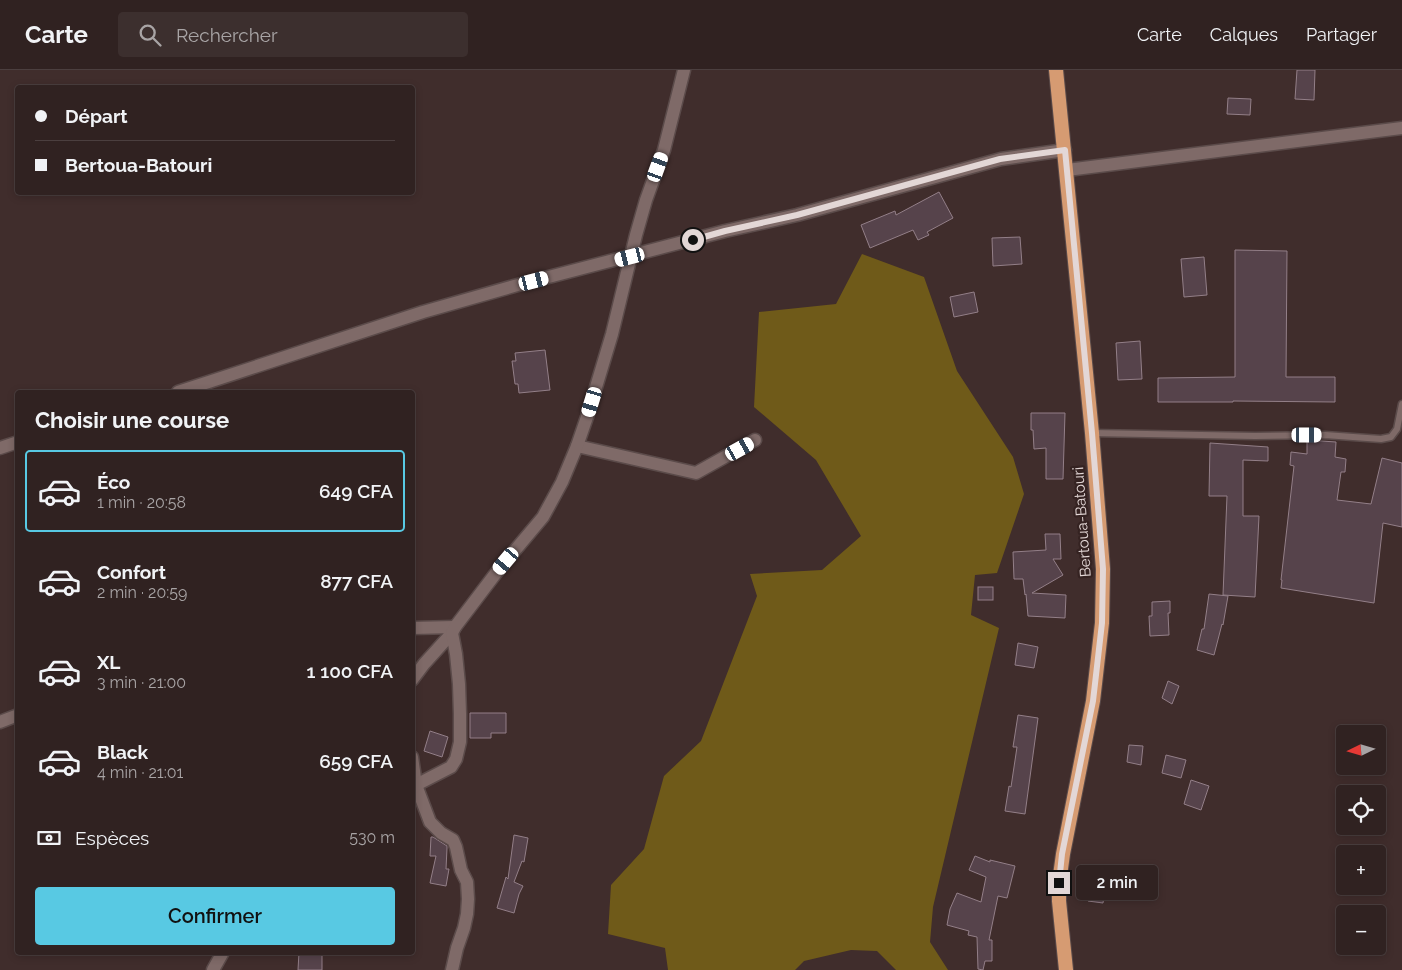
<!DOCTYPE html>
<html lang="fr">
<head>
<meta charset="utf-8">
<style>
  body { margin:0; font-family:Raleway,sans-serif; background:#3c2f2e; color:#f1f3f6; height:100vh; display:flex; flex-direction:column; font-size:19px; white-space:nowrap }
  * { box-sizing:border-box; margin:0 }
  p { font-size:16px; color:#a8a4a5 }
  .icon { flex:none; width:28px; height:28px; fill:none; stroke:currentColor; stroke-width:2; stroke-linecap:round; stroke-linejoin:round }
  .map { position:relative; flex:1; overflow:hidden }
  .details { position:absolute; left:15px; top:320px; width:400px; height:565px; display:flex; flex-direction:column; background:#302221; border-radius:5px; box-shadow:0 2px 8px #0003,0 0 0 1px #4b3f3f }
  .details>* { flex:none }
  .banner { position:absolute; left:15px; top:15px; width:400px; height:110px; border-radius:5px; box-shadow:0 2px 8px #0003,0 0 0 1px #4b3f3f; display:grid; align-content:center; height:110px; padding:0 20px; background:#302221 }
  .needle { width:32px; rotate:265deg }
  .fabs { position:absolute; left:1336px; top:655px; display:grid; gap:10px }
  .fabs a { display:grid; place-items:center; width:50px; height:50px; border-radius:5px; background:#302221; box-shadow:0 2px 8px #0003,0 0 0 1px #4b3f3f; font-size:25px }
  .end { position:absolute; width:22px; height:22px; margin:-11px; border:6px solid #e3d7d6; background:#111; box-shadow:0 0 0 2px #111 }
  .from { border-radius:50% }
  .bubble { position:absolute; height:35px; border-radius:5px; background:#302221; box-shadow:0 2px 8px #0003,0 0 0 1px #4b3f3f; font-size:16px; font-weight:600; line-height:35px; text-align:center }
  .car { position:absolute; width:15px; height:30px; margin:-15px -8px; border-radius:6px; box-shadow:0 0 4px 1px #0007; background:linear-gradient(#fff 24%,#345 0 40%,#fff 0 76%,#345 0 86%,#fff 0) }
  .banner b { display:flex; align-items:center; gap:18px; height:48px; font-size:19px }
  .banner b+b { border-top:1px solid #4b3f3f }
  .banner i { width:12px; height:12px; background:#f1f3f6 }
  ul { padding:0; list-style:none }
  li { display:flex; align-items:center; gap:15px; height:82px; margin:0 10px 8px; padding:0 10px; border:2px solid transparent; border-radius:5px }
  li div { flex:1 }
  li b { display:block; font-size:19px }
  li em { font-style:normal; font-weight:600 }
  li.on { border-color:#58c9e3 }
  li>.icon { width:45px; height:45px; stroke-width:1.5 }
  h2 { padding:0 20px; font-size:22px; line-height:60px }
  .pay { display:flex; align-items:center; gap:12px; height:55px; padding:0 20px; font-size:19px }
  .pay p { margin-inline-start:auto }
  .cta { display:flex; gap:10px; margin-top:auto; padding:10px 20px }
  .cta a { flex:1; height:58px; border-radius:5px; background:#58c9e3; color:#111; font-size:20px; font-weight:600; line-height:58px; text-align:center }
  header { display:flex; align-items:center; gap:30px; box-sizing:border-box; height:70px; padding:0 25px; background:#302221; border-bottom:1px solid #4b3f3f }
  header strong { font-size:24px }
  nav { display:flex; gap:28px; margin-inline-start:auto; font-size:18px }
  .search { width:350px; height:45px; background:#3c2f2e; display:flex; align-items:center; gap:12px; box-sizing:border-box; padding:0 18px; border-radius:5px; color:#a8a4a5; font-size:19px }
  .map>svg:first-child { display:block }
  .forest { fill:#6f5a19 }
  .building { fill:#56434b; stroke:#937f88 }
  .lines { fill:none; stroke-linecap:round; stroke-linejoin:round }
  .service-casing { stroke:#5b4b4a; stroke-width:9 }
  .minor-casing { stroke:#5b4b4a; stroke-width:15 }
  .trunk-casing { stroke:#5b4b4a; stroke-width:16 }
  .service { stroke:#7f6a68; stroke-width:6 }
  .minor { stroke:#7f6a68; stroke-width:12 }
  .trunk { stroke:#d69b72; stroke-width:14 }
  .route { stroke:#e3d7d6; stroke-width:6 }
  .labels { text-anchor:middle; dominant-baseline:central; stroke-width:4.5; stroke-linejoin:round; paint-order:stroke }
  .street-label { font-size:15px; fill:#e3d7d6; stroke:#352322 }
</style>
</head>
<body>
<header>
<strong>Carte</strong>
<div class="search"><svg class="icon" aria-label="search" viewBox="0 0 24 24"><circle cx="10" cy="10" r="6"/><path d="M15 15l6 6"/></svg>Rechercher</div>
<nav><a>Carte</a><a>Calques</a><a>Partager</a></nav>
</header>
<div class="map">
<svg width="1402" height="900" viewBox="0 0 1402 900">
  <rect width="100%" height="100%" fill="#402d2c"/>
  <polygon class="forest" points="862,184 924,207 957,301 1013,387 1024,424 997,503 975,505 971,545 999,558 933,837 930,872 948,900 896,900 877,881 851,880 804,891 795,900 668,900 665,878 608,864 611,815 644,779 664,706 701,671 757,526 750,504 822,500 861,466 816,390 754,337 759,242 836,234"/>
  <g class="building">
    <polygon points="1297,0 1315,0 1314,30 1295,29"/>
    <polygon points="1228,28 1251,29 1250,45 1227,44"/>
    <polygon points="939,122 953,148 927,162 929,165 918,170 913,160 870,178 861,155 895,141 896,145"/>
    <polygon points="1020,167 1022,194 993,196 992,168"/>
    <polygon points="1235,180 1287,181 1286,307 1335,307 1335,332 1233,331 1233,332 1158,332 1158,308 1235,307"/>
    <polygon points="1204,187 1207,225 1184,227 1181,189"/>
    <polygon points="974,222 978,242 954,247 950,227"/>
    <polygon points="1140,271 1142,309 1118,310 1116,273"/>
    <polygon points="545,280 550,320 519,323 518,314 515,314 512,291 516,291 515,283"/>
    <polygon points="1031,343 1065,343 1063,409 1046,409 1046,378 1034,379 1033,360 1031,360"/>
    <polygon points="1307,370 1336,372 1335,387 1346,389 1345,402 1341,402 1337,430 1371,434 1382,388 1402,393 1402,457 1383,453 1374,533 1281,518 1282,510 1281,510 1294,396 1290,395 1291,382 1307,384"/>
    <polygon points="1210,373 1268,377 1268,391 1243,390 1243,446 1259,446 1255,527 1223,525 1227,426 1209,426"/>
    <polygon points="1045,464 1060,464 1061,489 1053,489 1063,505 1032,523 1066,525 1065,548 1028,546 1026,524 1025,525 1023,509 1014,509 1013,482 1046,480"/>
    <rect x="978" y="517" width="15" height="13"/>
    <polygon points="1209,524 1228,526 1223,555 1222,554 1214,585 1197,580 1202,559 1204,559"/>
    <polygon points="1170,531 1170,543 1168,543 1169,565 1150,566 1149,546 1152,546 1152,532"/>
    <polygon points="1018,573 1038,577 1034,598 1015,595"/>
    <polygon points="1168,611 1179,616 1172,634 1162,628"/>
    <polygon points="470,643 506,643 506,663 491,663 491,668 470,668"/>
    <polygon points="1018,645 1038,648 1025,744 1005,741 1009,716 1011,717 1017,677 1013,677"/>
    <polygon points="430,661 448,667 442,687 424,681"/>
    <polygon points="1129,675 1143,676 1141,695 1127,692"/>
    <polygon points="1166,685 1186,690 1181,708 1162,703"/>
    <polygon points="1191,710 1209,716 1201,740 1184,734"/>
    <polygon points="514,765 528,768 524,792 522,791 514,812 523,816 519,824 514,843 497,838 506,807 508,809"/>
    <polygon points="431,767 433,767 447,776 447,778 446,799 449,799 446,816 430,813 436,786 430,786"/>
    <polygon points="975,786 990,792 990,790 1015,796 1007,828 998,826 989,870 992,870 992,891 985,891 983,900 978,899 977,867 968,865 969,861 947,855 950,839 957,823 981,832 986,807 969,800"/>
    <polygon points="1091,808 1106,811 1103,833 1088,831"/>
    <polygon points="299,882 322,882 322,900 298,900"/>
  </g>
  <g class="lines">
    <defs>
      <polyline id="service" points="1092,363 1255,366 1325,365 1381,369 1391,367 1397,359 1402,334"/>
      <g id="minor">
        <polyline points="1067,100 1402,58"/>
        <polyline points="178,322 423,242 514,216 725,161 797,145 1001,89 1065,80"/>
        <polyline points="577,376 696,403 755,370"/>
        <polyline points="0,378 18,372"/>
        <polyline points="412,558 455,557"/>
        <polyline points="412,610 424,594 452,563"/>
        <polyline points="0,652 18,645"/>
        <polyline points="412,687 416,715 430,752 441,763 453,770 456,777 461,800 467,812 468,829 467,844 464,858 457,878 452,900"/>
        <polyline points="412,719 416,715 451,697 456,689 460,672 460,644 459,614 456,584 452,563 455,557 496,503 543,447 562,412 577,376 587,347 612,264 636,165 646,130 664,80 684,0"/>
        <polyline points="213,900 223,882"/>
      </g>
      <polyline id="trunk" points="1056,0 1092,363 1103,499 1102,553 1093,631 1063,784 1059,813 1059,831 1066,900"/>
    </defs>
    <use href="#service" class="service-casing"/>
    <use href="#minor" class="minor-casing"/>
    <use href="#trunk" class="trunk-casing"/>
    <use href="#service" class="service"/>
    <use href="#minor" class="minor"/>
    <use href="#trunk" class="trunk"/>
  </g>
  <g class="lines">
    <polyline class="route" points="693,170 725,161 797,145 1000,89 1065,80 1092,363 1103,499 1102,553 1093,631 1062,784 1059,813"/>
  </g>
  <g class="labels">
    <g class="street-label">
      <text transform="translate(1082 452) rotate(-94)">Bertoua-Batouri</text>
    </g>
  </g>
</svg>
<div class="fabs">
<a><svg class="needle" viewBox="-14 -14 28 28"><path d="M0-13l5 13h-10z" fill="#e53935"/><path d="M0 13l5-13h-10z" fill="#a8a4a5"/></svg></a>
<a><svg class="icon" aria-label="locate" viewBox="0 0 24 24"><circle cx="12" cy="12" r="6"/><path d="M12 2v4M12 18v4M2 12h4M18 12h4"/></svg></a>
<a>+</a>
<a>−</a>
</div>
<i class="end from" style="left:693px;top:170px"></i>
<i class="end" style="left:1059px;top:813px"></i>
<div class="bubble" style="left:1076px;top:795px;width:82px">2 min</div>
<i class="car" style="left:658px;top:97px;rotate:20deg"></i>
<i class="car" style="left:630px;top:187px;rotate:256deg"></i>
<i class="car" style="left:534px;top:211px;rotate:76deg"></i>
<i class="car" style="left:592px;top:332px;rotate:197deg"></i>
<i class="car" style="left:1307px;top:365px;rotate:90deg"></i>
<i class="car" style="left:740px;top:379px;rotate:61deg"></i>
<i class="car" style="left:506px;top:491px;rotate:220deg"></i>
<div class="banner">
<b><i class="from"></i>Départ</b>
<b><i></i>Bertoua-Batouri</b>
</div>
<section class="details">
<h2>Choisir une course</h2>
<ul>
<li class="on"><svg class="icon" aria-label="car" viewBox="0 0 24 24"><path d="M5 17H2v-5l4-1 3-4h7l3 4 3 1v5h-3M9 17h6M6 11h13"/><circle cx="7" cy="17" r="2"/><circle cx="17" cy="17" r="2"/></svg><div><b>Éco</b><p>1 min · 20:58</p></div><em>649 CFA</em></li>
<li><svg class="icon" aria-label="car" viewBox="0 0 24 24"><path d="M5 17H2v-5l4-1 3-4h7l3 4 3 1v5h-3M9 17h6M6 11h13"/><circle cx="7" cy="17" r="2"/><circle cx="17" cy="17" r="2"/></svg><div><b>Confort</b><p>2 min · 20:59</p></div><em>877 CFA</em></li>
<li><svg class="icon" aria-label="car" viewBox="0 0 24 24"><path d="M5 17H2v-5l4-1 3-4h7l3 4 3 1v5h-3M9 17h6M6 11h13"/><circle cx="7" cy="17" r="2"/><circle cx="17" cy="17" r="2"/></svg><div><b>XL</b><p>3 min · 21:00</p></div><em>1 100 CFA</em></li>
<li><svg class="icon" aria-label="car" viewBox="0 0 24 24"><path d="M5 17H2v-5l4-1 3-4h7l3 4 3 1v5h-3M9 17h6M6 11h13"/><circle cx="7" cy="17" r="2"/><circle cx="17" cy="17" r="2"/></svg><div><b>Black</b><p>4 min · 21:01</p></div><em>659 CFA</em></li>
</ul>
<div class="pay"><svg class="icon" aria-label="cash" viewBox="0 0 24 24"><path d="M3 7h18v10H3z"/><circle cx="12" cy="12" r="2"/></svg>Espèces<p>530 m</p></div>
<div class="cta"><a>Confirmer</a></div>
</section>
</div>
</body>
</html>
